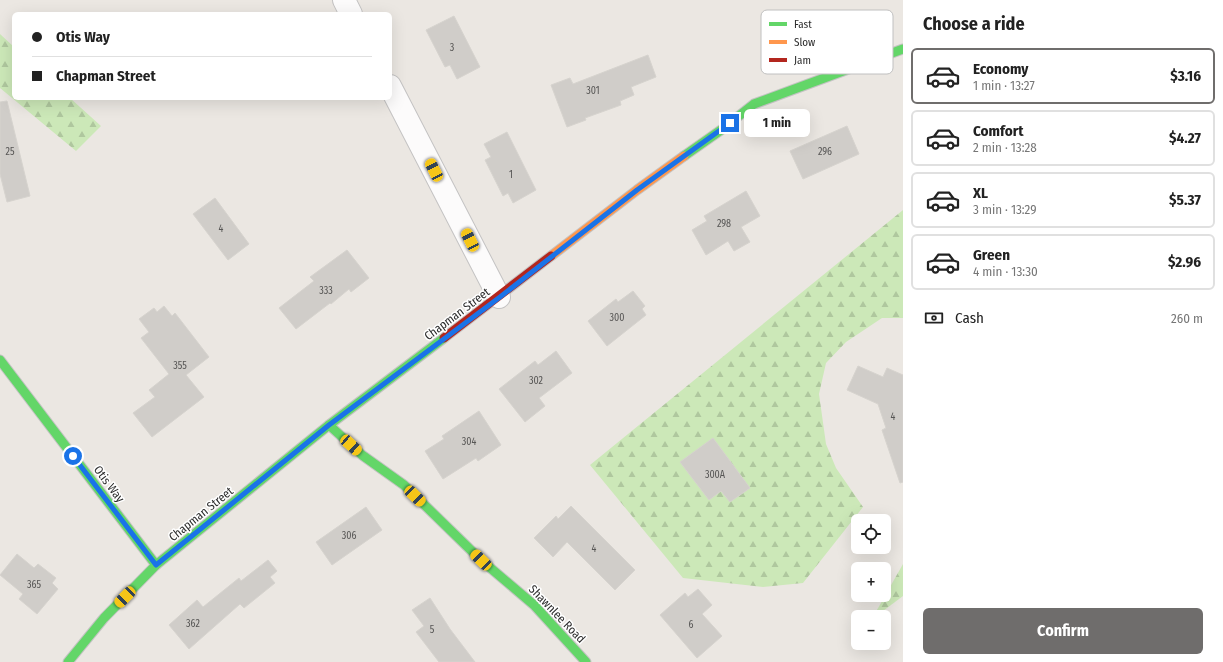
<!DOCTYPE html>
<html lang="en">
<head>
<meta charset="utf-8">
<style>
  body { margin:0; font-family:"Fira Sans Condensed",sans-serif; background:#f2f2f2; color:#222; height:100vh; display:flex; flex-direction:column; font-size:15px; white-space:nowrap }
  * { box-sizing:border-box; margin:0 }
  p { font-size:13px; color:#767676 }
  .icon { flex:none; width:22px; height:22px; fill:none; stroke:currentColor; stroke-width:2; stroke-linecap:round; stroke-linejoin:round }
  .map { position:relative; flex:1; overflow:hidden }
  .side { display:flex; flex-direction:column; background:#fff; width:320px }
  .side>* { flex:none }
  .hud { position:absolute; left:12px; top:12px; width:380px; height:88px; border-radius:6px; box-shadow:0 4px 16px #0002; display:grid; align-content:center; height:88px; padding:0 20px; background:#fff }
  .controls { position:absolute; left:851px; top:514px; display:grid; gap:8px }
  .controls a { display:grid; place-items:center; width:40px; height:40px; border-radius:6px; background:#fff; box-shadow:0 4px 16px #0002; font-size:20px }
  .end { position:absolute; width:18px; height:18px; margin:-9px; border:5px solid #1a73e8; background:#fff; box-shadow:0 0 0 2px #fff }
  .from { border-radius:50% }
  .bubble { position:absolute; height:28px; border-radius:6px; background:#fff; box-shadow:0 4px 16px #0002; font-size:13px; font-weight:700; line-height:28px; text-align:center }
  .car { position:absolute; width:12px; height:24px; margin:-12px -6px; border-radius:5px; box-shadow:0 0 3px 1px #0007; background:linear-gradient(#f5c518 24%,#345 0 40%,#f5c518 0 76%,#345 0 86%,#f5c518 0) }
  .hud b { display:flex; align-items:center; gap:14px; height:38px; font-size:15px }
  .hud b+b { border-top:1px solid #e0e0e0 }
  .hud i { width:10px; height:10px; background:#222 }
  ul { padding:0; list-style:none }
  li { display:flex; align-items:center; gap:12px; height:56px; margin:0 8px 6px; padding:0 12px; border:2px solid #e0e0e0; border-radius:6px }
  li div { flex:1 }
  li b { display:block; font-size:15px }
  li em { font-style:normal; font-weight:700 }
  li.selected { border-color:#6f6d6c }
  li>.icon { width:36px; height:36px; stroke-width:1.5 }
  h2 { padding:0 20px; font-size:18px; line-height:48px }
  .pay { display:flex; align-items:center; gap:10px; height:44px; padding:0 20px; font-size:15px }
  .pay p { margin-inline-start:auto }
  .primary-button { display:flex; gap:8px; margin-top:auto; padding:8px 20px }
  .primary-button a { flex:1; height:46px; border-radius:6px; background:#6f6d6c; color:#fff; font-size:16px; font-weight:700; line-height:46px; text-align:center }
  main { display:flex; flex:1; min-height:0 }
  .map>svg:first-child { display:block }
  .forest { fill:url(#forest-firs) }
  .building { fill:#d0cdc9; stroke:#d6d3ce }
  .lines { fill:none; stroke-linecap:round; stroke-linejoin:round }
  .street-casing { stroke:#c4c3c3; stroke-width:24 }
  .fast-casing { stroke:#c4c3c3; stroke-width:11 }
  .slow-casing { stroke:#c4c3c3; stroke-width:11 }
  .jam-casing { stroke:#c4c3c3; stroke-width:11 }
  .street { stroke:#fcfbfb; stroke-width:22 }
  .fast { stroke:#63d668; stroke-width:9 }
  .slow { stroke:#ff974d; stroke-width:9 }
  .jam { stroke:#b3261e; stroke-width:9 }
  .route { stroke:#1a73e8; stroke-width:5 }
  .labels { text-anchor:middle; dominant-baseline:central; stroke-width:3; stroke-linejoin:round; paint-order:stroke }
  .number-label { font-size:10px; fill:#575655 }
  .street-label { font-size:12px; fill:#2c2c2c; stroke:#fff }
  .key { fill:#fff; stroke:#c0c0c0; stroke-width:1 }
  .key-label { font-size:11px; fill:#2c2c2c }
</style>
</head>
<body>
<main>
<div class="map">
<svg width="903" height="662" viewBox="0 0 903 662">
  <defs>
    <pattern id="forest-firs" width="22" height="20" patternUnits="userSpaceOnUse"><rect width="22" height="20" fill="#cce8b8"/><path d="M5 1l3.5 6h-7zM16 11l3.5 6h-7z" fill="#afc79e"/></pattern>
  </defs>
  <rect width="100%" height="100%" fill="#ebe7e2"/>
  <g class="forest">
    <polygon points="0,34 14,47 14,98 70,98 101,126 76,151 0,88"/>
    <polygon points="903,210 903,318 882,318 846,342 826,363 819,394 826,444 836,468 863,507 803,583 763,587 683,578 590,465"/>
    <polygon points="903,564 903,596 875,617 873,617"/>
  </g>
  <g class="building">
    <polygon points="454,16 480,67 457,79 450,65 445,67 426,30"/>
    <polygon points="648,55 656,77 631,87 634,95 620,101 621,105 585,118 586,120 567,127 551,85 570,78 573,84"/>
    <polygon points="7,101 30,196 7,202 0,174 0,102"/>
    <polygon points="847,126 859,154 803,179 790,151"/>
    <polygon points="507,132 536,190 513,203 508,193 503,196 485,160 491,157 484,144"/>
    <polygon points="746,191 760,216 741,227 750,242 734,251 728,241 706,255 692,230 707,221 704,216"/>
    <polygon points="215,198 249,244 228,260 193,214"/>
    <polygon points="347,250 369,278 351,292 349,289 331,304 330,303 296,329 279,308 314,281 310,277"/>
    <polygon points="633,291 645,306 642,309 646,315 607,346 588,321 616,299 618,302"/>
    <polygon points="164,306 172,316 175,313 209,357 186,375 204,397 152,437 133,413 155,397 149,390 169,374 141,338 149,332 139,319 154,308 157,312"/>
    <polygon points="556,351 572,373 539,398 545,406 525,422 499,389 535,361 538,365"/>
    <polygon points="858,366 883,377 887,368 903,375 903,482 900,483 882,430 886,428 878,404 847,390"/>
    <polygon points="479,411 501,445 478,461 476,458 443,479 425,451 444,439 442,436"/>
    <polygon points="713,438 750,488 730,502 721,491 709,500 680,462"/>
    <polygon points="571,506 635,570 615,590 567,542 553,557 534,538 556,516 558,519"/>
    <polygon points="366,507 382,530 332,565 316,542"/>
    <polygon points="17,554 34,568 38,564 56,578 52,583 58,589 37,614 19,599 23,594 0,575"/>
    <polygon points="268,560 277,571 270,577 275,583 244,608 240,604 189,649 169,625 197,600 203,607 239,578 241,581"/>
    <polygon points="698,589 712,605 702,614 722,636 697,658 660,615 685,593 688,597"/>
    <polygon points="430,598 450,629 475,662 439,662 416,632 424,626 412,610"/>
  </g>
  <g class="lines">
    <defs>
      <g id="street">
        <polyline points="344,0 351,14"/>
        <polyline points="390,86 499,297"/>
      </g>
      <g id="fast">
        <polyline points="684,156 721,130 754,104 903,49"/>
        <polyline points="0,360 156,565"/>
        <polyline points="329,425 362,455 404,485 481,560 534,605 586,662"/>
        <polyline points="68,662 104,618 156,565 329,425 444,338"/>
      </g>
      <polyline id="slow" points="551,256 637,190 684,156"/>
      <polyline id="jam" points="444,338 551,256"/>
    </defs>
    <use href="#street" class="street-casing"/>
    <use href="#fast" class="fast-casing"/>
    <use href="#slow" class="slow-casing"/>
    <use href="#jam" class="jam-casing"/>
    <use href="#street" class="street"/>
    <use href="#fast" class="fast"/>
    <use href="#slow" class="slow"/>
    <use href="#jam" class="jam"/>
  </g>
  <g class="lines">
    <polyline class="route" points="73,456 156,565 329,425 500,297 637,190 730,123"/>
  </g>
  <g class="labels">
    <g class="number-label">
      <text x="452" y="48">3</text>
      <text x="593" y="91">301</text>
      <text x="10" y="152">25</text>
      <text x="825" y="152">296</text>
      <text x="511" y="175">1</text>
      <text x="724" y="224">298</text>
      <text x="221" y="229">4</text>
      <text x="326" y="291">333</text>
      <text x="617" y="318">300</text>
      <text x="180" y="366">355</text>
      <text x="536" y="381">302</text>
      <text x="893" y="417">4</text>
      <text x="469" y="442">304</text>
      <text x="715" y="475">300A</text>
      <text x="349" y="536">306</text>
      <text x="594" y="549">4</text>
      <text x="34" y="585">365</text>
      <text x="193" y="624">362</text>
      <text x="691" y="625">6</text>
      <text x="432" y="630">5</text>
    </g>
    <g class="street-label">
      <text transform="translate(457 314) rotate(-37)">Chapman Street</text>
      <text transform="translate(109 484) rotate(53)">Otis Way</text>
      <text transform="translate(201 514) rotate(-39)">Chapman Street</text>
      <text transform="translate(557 614) rotate(46)">Shawnlee Road</text>
    </g>
  </g>
  <rect x="761" y="10" width="132" height="64" rx="6" class="key"/>
  <rect x="769" y="22" width="18" height="4" fill="#63d668"/>
  <rect x="769" y="40" width="18" height="4" fill="#ff974d"/>
  <rect x="769" y="58" width="18" height="4" fill="#b3261e"/>
  <g class="key-label">
    <text x="794" y="28">Fast</text>
    <text x="794" y="46">Slow</text>
    <text x="794" y="64">Jam</text>
  </g>
</svg>
<div class="controls">
<a><svg class="icon" aria-label="locate" viewBox="0 0 24 24"><circle cx="12" cy="12" r="6"/><path d="M12 2v4M12 18v4M2 12h4M18 12h4"/></svg></a>
<a>+</a>
<a>−</a>
</div>
<i class="end from" style="left:73px;top:456px"></i>
<i class="end" style="left:730px;top:123px"></i>
<div class="bubble" style="left:744px;top:109px;width:66px">1 min</div>
<i class="car" style="left:434px;top:170px;rotate:333deg"></i>
<i class="car" style="left:470px;top:240px;rotate:333deg"></i>
<i class="car" style="left:351px;top:445px;rotate:132deg"></i>
<i class="car" style="left:415px;top:496px;rotate:134deg"></i>
<i class="car" style="left:481px;top:560px;rotate:314deg"></i>
<i class="car" style="left:125px;top:597px;rotate:225deg"></i>
<div class="hud">
<b><i class="from"></i>Otis Way</b>
<b><i></i>Chapman Street</b>
</div>
</div>
<section class="side">
<h2>Choose a ride</h2>
<ul>
<li class="selected"><svg class="icon" aria-label="car" viewBox="0 0 24 24"><path d="M5 17H2v-5l4-1 3-4h7l3 4 3 1v5h-3M9 17h6M6 11h13"/><circle cx="7" cy="17" r="2"/><circle cx="17" cy="17" r="2"/></svg><div><b>Economy</b><p>1 min · 13:27</p></div><em>$3.16</em></li>
<li><svg class="icon" aria-label="car" viewBox="0 0 24 24"><path d="M5 17H2v-5l4-1 3-4h7l3 4 3 1v5h-3M9 17h6M6 11h13"/><circle cx="7" cy="17" r="2"/><circle cx="17" cy="17" r="2"/></svg><div><b>Comfort</b><p>2 min · 13:28</p></div><em>$4.27</em></li>
<li><svg class="icon" aria-label="car" viewBox="0 0 24 24"><path d="M5 17H2v-5l4-1 3-4h7l3 4 3 1v5h-3M9 17h6M6 11h13"/><circle cx="7" cy="17" r="2"/><circle cx="17" cy="17" r="2"/></svg><div><b>XL</b><p>3 min · 13:29</p></div><em>$5.37</em></li>
<li><svg class="icon" aria-label="car" viewBox="0 0 24 24"><path d="M5 17H2v-5l4-1 3-4h7l3 4 3 1v5h-3M9 17h6M6 11h13"/><circle cx="7" cy="17" r="2"/><circle cx="17" cy="17" r="2"/></svg><div><b>Green</b><p>4 min · 13:30</p></div><em>$2.96</em></li>
</ul>
<div class="pay"><svg class="icon" aria-label="cash" viewBox="0 0 24 24"><path d="M3 7h18v10H3z"/><circle cx="12" cy="12" r="2"/></svg>Cash<p>260 m</p></div>
<div class="primary-button"><a>Confirm</a></div>
</section>
</main>
</body>
</html>
